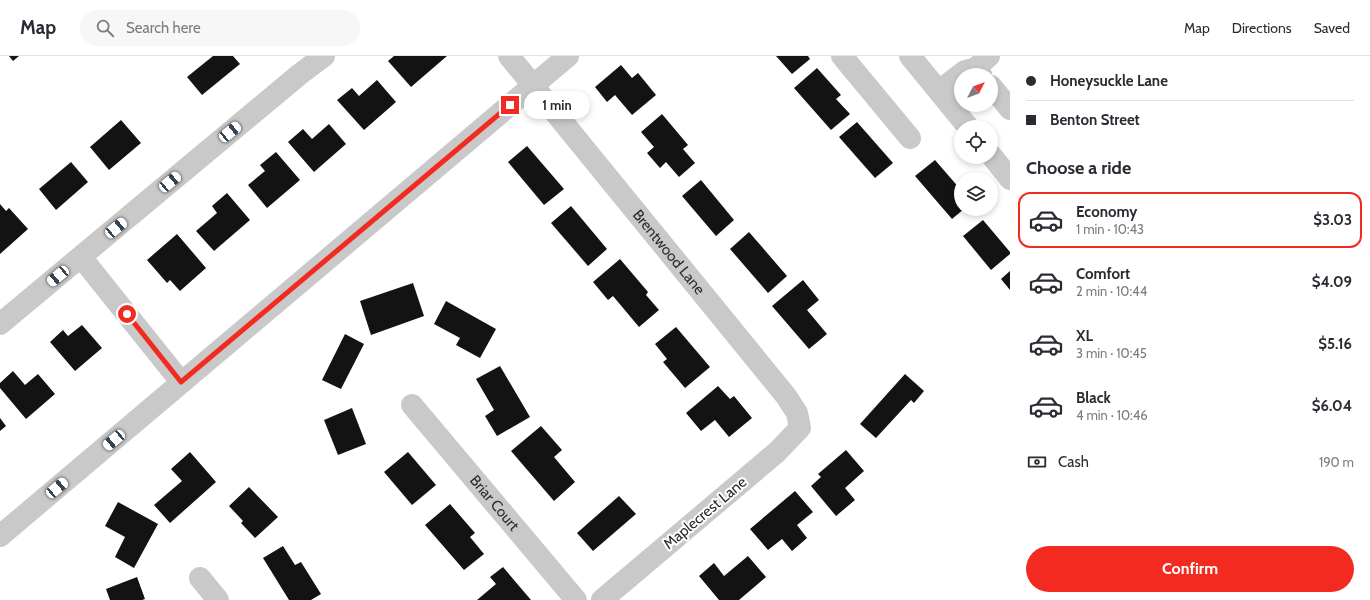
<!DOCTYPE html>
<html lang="en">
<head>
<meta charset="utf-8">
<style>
  body { margin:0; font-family:Cabin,sans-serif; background:#f7f7f7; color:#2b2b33; height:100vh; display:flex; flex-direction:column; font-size:15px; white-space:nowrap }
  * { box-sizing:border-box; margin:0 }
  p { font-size:13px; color:#7c7c81 }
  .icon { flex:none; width:22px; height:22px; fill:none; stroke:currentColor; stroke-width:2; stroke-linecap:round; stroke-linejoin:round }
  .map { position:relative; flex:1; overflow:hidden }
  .drawer { display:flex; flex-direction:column; background:#fff; width:360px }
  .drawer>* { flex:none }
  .banner { display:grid; align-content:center; height:88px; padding:0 16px; background:#fff }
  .needle { width:26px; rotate:48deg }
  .buttons { position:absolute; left:954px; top:12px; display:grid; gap:8px }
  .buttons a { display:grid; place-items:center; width:44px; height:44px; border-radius:50%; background:#fff; box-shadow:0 2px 6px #0003; font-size:20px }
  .end { position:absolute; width:18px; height:18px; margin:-9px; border:5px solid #f32a1f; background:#fff; box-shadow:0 0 0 2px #fff }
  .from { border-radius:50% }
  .bubble { position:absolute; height:28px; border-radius:14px; background:#fff; box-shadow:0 2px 6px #0003; font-size:13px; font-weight:700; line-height:28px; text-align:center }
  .car { position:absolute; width:12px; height:24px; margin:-12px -6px; border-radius:5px; box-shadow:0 0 3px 1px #0007; background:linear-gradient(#fff 24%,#345 0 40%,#fff 0 76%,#345 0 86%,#fff 0) }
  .banner b { display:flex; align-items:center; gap:14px; height:38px; font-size:15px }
  .banner b+b { border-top:1px solid #e1e1e2 }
  .banner i { width:10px; height:10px; background:#2b2b33 }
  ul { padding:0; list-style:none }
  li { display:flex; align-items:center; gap:12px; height:56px; margin:0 8px 6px; padding:0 8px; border:2px solid transparent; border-radius:12px }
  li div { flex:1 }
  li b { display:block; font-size:15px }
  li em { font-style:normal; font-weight:700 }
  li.active { border-color:#f32a1f }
  li>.icon { width:36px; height:36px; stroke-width:1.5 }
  h2 { padding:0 16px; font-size:18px; line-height:48px }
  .pay { display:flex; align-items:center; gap:10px; height:44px; padding:0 16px; font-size:15px }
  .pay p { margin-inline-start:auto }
  .primary-button { display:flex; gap:8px; margin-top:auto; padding:8px 16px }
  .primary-button a { flex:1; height:46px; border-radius:24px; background:#f32a1f; color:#fff; font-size:16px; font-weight:700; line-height:46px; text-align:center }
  header { display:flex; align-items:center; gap:24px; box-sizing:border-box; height:56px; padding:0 20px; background:#fff; border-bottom:1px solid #e1e1e2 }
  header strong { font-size:19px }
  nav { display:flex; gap:22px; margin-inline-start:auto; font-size:14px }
  .search { width:280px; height:36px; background:#f7f7f7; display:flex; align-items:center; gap:10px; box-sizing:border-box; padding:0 14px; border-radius:22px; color:#7c7c81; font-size:15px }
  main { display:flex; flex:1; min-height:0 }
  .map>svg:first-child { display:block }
  .building { fill:#131313 }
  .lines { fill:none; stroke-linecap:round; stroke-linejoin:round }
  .minor { stroke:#c9c9c9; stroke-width:22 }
  .route { stroke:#f32a1f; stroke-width:5 }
  .labels { text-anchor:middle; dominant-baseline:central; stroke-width:4; stroke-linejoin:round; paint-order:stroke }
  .street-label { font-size:15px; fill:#2c2c2c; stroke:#fff }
</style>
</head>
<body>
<header>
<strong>Map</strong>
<div class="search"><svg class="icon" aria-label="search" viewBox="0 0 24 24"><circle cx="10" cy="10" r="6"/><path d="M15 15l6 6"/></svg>Search here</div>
<nav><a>Map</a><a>Directions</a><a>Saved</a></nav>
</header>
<main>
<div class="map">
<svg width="1010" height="544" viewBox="0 0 1010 544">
  <rect width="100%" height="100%" fill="#fff"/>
  <g class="building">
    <polygon points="9,0 19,0 13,5"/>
    <polygon points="213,0 233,0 240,8 202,39 187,21"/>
    <polygon points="394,0 447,0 411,31 388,5"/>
    <polygon points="776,0 808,0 810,3 792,18"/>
    <polygon points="621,9 632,22 638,17 656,39 632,59 615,39 607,46 595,31"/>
    <polygon points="817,12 841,39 836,43 850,58 831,74 794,32"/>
    <polygon points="377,24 396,46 364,74 337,44 352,32 359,40"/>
    <polygon points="662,58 688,89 683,93 695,107 679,121 666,106 660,112 647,97 654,91 641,76"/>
    <polygon points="121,64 141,87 109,114 90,91"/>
    <polygon points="857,66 893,107 875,122 839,81"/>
    <polygon points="329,68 346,88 314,116 288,86 303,73 312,83"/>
    <polygon points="527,90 564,133 544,149 508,106"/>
    <polygon points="276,96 300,124 267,152 248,129 265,115 260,109"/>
    <polygon points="935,104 961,134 961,153 964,153 952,163 915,120"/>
    <polygon points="71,106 88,126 56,154 39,133"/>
    <polygon points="701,124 734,164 716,180 682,140"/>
    <polygon points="227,137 250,164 214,195 196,175 217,157 212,150"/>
    <polygon points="0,148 6,155 9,152 28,173 0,198"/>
    <polygon points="571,150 607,193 588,210 551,167"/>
    <polygon points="983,164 1010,196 1010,198 991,214 963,180"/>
    <polygon points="749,176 787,220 768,237 730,193"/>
    <polygon points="177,178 206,212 180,235 170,224 167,227 147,204"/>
    <polygon points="620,203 648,236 646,239 659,254 639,271 613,240 608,244 593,226"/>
    <polygon points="1010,215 1010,234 1001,223"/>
    <polygon points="803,224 819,244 807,254 827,278 809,293 772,250"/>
    <polygon points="413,227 424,260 371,279 360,245"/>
    <polygon points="446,245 496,273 480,302 456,289 460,282 434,268"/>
    <polygon points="82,269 102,292 75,315 50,286 63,274 68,280"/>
    <polygon points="676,271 710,311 685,332 663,306 667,303 655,288"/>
    <polygon points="345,278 364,288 341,333 322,324"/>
    <polygon points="500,310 530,361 497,380 485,360 494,354 476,323"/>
    <polygon points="13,315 25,329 38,318 55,338 26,363 0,332 0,327"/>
    <polygon points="905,318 924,335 914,347 911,344 876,382 860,368"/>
    <polygon points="718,330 730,343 734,340 752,362 729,381 715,364 701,375 686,357"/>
    <polygon points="352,352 366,388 338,399 324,364"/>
    <polygon points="0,362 6,370 0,375"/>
    <polygon points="541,370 562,394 554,401 575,426 554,445 511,395"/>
    <polygon points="846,394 864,415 845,432 855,444 836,460 811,430 821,421 818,418"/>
    <polygon points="190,396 216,426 170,467 154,449 182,425 171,413"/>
    <polygon points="408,396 436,429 412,449 384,416"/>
    <polygon points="249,431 278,461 255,482 241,467 243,465 229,450"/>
    <polygon points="795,435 813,456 797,469 807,482 792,495 782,483 768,494 750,473"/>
    <polygon points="619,440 636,458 593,495 577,477"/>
    <polygon points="118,446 158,468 134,512 115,501 125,481 105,470"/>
    <polygon points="450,448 475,477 470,481 484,498 464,514 425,469"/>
    <polygon points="283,490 295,509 301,506 321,538 311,544 289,544 263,502"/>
    <polygon points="748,500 766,521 739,544 719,544 699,520 714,507 724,520"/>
    <polygon points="503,511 531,544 477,544 496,528 490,521"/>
    <polygon points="137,521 145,543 142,544 110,544 106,533"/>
  </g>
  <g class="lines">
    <g class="minor">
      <path id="s1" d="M509,0l277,340 11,17 3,15 -23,24 -175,148"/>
      <polyline points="842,0 910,82"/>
      <polyline points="910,0 968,71"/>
      <polyline points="976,12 989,0"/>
      <polyline points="991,30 1010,53"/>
      <polyline points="939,35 965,15 976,12 981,19"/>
      <polyline points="991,99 1010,123"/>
      <polyline points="81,201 181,326"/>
      <polyline points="0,268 300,18 324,0"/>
      <path id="s2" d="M412,349l164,195"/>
      <polyline points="0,480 568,0"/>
      <polyline points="200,522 218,544"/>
    </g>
  </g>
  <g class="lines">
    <polyline class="route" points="127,258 181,326 510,49"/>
  </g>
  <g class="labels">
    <g class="street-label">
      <text stroke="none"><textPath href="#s1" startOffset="253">Brentwood Lane</textPath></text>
      <text stroke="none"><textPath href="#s2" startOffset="128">Briar Court</textPath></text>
      <text transform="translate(705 457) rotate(-40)">Maplecrest Lane</text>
    </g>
  </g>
</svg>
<div class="buttons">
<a><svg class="needle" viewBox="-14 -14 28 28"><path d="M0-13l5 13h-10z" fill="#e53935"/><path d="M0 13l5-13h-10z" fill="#7c7c81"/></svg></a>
<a><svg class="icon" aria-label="locate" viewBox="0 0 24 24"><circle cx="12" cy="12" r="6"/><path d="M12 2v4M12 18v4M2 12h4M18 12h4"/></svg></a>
<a><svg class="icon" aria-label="layers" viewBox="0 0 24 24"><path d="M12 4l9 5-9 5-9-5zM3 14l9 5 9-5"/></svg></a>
</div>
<i class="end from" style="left:127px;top:258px"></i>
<i class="end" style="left:510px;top:49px"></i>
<div class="bubble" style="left:524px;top:35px;width:66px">1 min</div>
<i class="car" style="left:230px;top:76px;rotate:51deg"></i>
<i class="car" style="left:170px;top:126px;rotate:50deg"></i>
<i class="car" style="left:116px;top:172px;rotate:50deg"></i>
<i class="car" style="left:58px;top:220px;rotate:230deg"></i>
<i class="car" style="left:114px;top:384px;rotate:230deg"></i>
<i class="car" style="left:57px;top:432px;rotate:50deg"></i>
</div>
<section class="drawer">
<div class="banner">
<b><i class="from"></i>Honeysuckle Lane</b>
<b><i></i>Benton Street</b>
</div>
<h2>Choose a ride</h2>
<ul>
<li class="active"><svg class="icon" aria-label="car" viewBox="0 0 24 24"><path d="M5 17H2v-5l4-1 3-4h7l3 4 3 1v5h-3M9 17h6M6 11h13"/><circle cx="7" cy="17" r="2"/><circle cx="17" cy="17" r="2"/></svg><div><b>Economy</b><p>1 min · 10:43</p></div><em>$3.03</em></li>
<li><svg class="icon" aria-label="car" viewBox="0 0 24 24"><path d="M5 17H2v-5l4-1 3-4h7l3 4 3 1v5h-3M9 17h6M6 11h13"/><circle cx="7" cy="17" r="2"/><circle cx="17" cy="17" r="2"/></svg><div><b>Comfort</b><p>2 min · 10:44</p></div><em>$4.09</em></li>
<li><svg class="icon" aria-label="car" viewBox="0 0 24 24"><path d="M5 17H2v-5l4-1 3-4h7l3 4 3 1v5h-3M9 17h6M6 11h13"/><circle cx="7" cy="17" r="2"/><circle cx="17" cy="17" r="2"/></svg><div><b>XL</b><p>3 min · 10:45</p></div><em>$5.16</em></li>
<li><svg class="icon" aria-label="car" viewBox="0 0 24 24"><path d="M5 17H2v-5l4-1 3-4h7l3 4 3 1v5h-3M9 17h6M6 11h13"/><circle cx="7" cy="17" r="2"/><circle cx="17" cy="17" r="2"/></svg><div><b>Black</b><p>4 min · 10:46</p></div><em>$6.04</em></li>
</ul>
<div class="pay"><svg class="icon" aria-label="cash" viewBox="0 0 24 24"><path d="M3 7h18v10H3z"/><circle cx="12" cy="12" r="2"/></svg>Cash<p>190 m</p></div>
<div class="primary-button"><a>Confirm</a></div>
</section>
</main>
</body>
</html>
